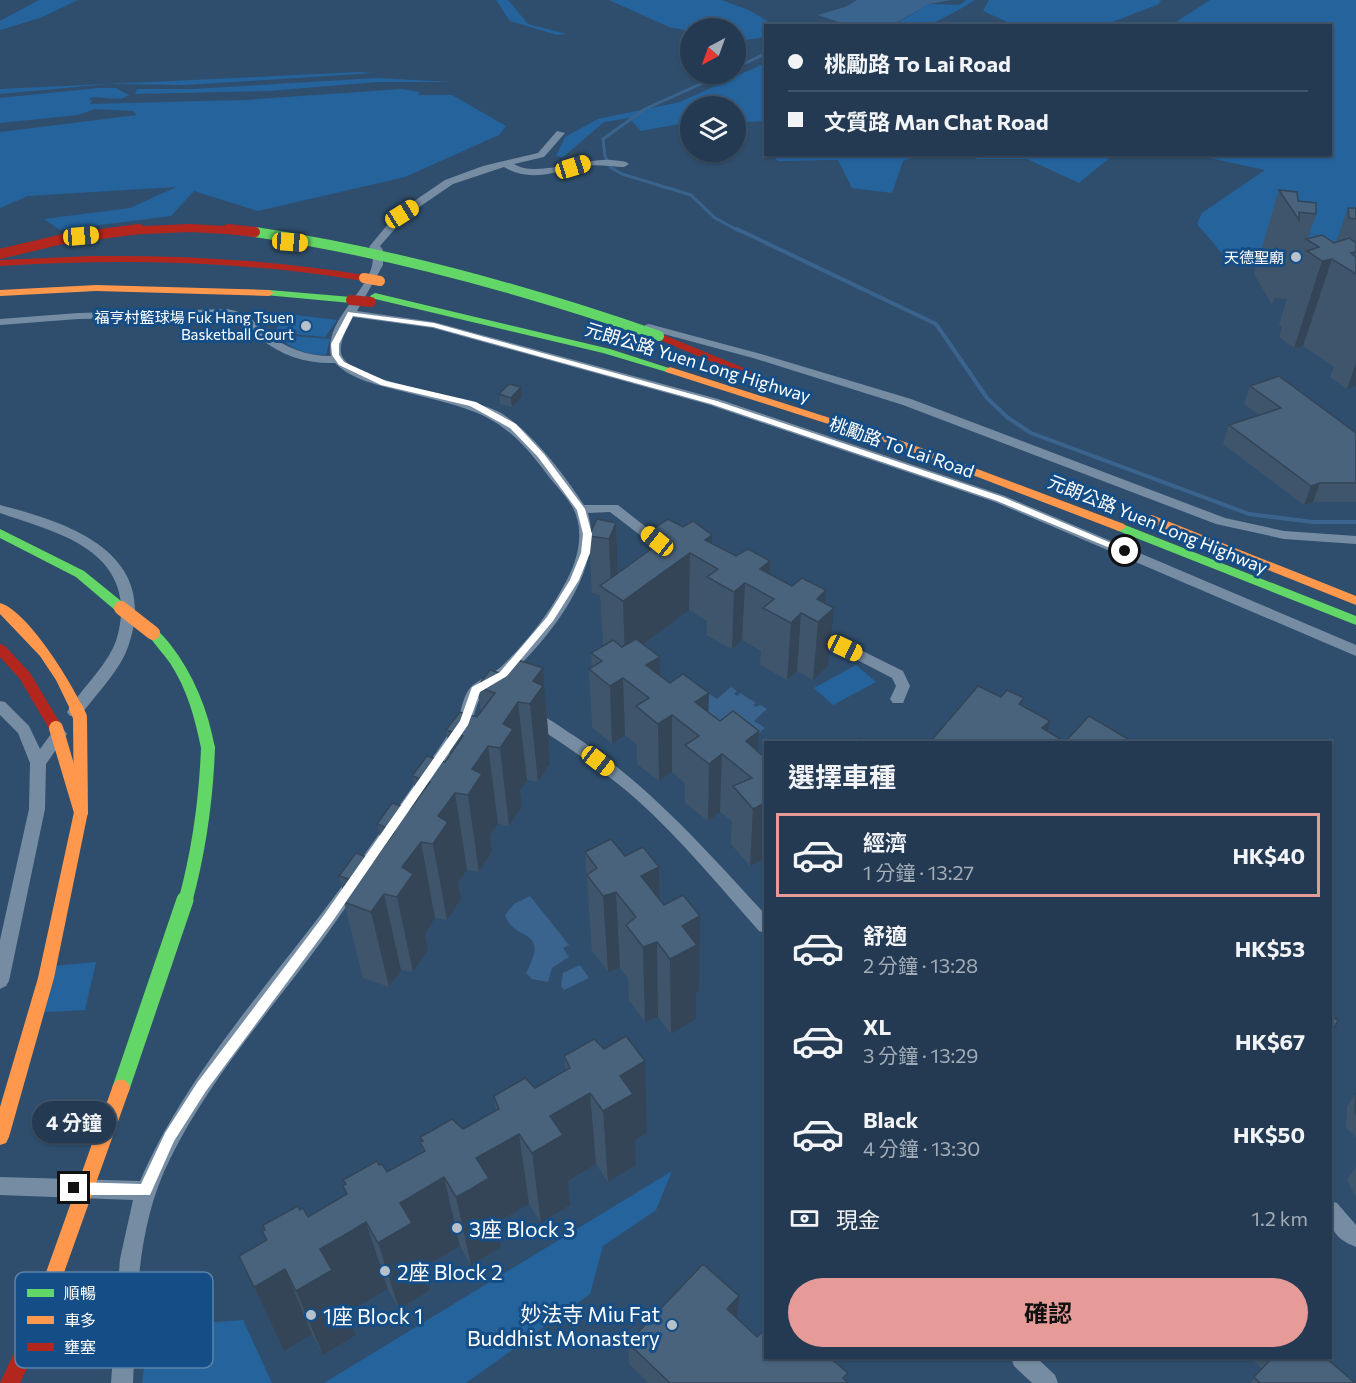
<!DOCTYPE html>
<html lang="zh-TW">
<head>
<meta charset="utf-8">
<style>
  body { margin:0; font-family:Commissioner,"Noto Sans TC",sans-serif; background:#2b4159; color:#f1f3f6; height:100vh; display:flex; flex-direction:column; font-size:22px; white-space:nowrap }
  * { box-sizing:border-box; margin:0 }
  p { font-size:20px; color:#a3adb8 }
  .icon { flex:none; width:33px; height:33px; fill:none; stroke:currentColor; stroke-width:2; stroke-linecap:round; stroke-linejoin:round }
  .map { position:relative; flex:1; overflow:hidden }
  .drawer { position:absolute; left:764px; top:741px; width:568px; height:618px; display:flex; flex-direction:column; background:#233a52; border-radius:0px; box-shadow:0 2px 4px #0004,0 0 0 2px #405469 }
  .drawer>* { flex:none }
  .banner { position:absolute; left:764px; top:24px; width:568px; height:132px; border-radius:0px; box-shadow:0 2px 4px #0004,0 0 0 2px #405469; display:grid; align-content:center; height:132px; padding:0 24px; background:#233a52 }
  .needle { width:39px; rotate:221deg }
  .fabs { position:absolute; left:680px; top:18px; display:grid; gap:12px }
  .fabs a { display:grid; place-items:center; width:66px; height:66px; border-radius:50%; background:#233a52; box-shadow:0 2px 4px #0004,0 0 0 2px #405469; font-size:30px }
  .end { position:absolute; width:27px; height:27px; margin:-14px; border:8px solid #fff; background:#111; box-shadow:0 0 0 3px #111 }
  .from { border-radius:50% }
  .bubble { position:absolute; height:42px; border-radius:21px; background:#233a52; box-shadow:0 2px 4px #0004,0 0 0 2px #405469; font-size:20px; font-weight:700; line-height:42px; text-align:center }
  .car { position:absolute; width:18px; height:36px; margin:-18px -9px; border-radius:8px; box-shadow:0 0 4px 2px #0007; background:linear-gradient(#f5c518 24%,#345 0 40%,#f5c518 0 76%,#345 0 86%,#f5c518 0) }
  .banner b { display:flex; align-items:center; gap:21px; height:57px; font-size:22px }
  .banner b+b { border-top:2px solid #405469 }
  .banner i { width:15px; height:15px; background:#f1f3f6 }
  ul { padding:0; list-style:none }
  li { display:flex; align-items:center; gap:18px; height:84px; margin:0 12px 9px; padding:0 12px; border:3px solid transparent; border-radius:0px }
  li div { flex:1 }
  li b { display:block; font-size:22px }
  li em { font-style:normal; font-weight:700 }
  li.on { border-color:#e69b98 }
  li>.icon { width:54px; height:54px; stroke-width:1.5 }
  h2 { padding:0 24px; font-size:27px; line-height:72px }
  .pay { display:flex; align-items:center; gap:15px; height:66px; padding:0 24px; font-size:22px }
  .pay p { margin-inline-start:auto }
  .action { display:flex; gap:12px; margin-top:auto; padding:12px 24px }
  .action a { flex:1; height:69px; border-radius:36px; background:#e69b98; color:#111; font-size:24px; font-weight:700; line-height:69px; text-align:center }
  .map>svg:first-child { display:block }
  .green { fill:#25639d }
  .water { fill:#3a648d }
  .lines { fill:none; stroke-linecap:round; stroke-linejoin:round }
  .stream-far1 { stroke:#3a648d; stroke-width:3 }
  .stream { stroke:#3a648d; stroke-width:4 }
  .street { fill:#768ca3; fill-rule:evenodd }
  .fast { fill:#63d668; fill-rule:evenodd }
  .slow { fill:#ff974d; fill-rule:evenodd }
  .jam { fill:#b3261e; fill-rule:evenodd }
  .fast-bridge-far2 { stroke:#63d668; stroke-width:10 }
  .fast-bridge-far1 { stroke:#63d668; stroke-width:14 }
  .fast-bridge { stroke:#63d668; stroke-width:17 }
  .slow-bridge-far2 { stroke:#ff974d; stroke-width:10 }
  .slow-bridge-far1 { stroke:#ff974d; stroke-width:14 }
  .slow-bridge { stroke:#ff974d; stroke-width:17 }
  .jam-bridge-far1 { stroke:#b3261e; stroke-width:8 }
  .jam-bridge { stroke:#b3261e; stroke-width:10 }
  .wall { fill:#3f556b }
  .shaded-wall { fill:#334557 }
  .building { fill:#49637c; stroke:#334557; stroke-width:1.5 }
  .route { fill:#fff }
  .poi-dot { fill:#b6c1cc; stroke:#154e87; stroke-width:2 }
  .labels { text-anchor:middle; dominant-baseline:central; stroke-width:6; stroke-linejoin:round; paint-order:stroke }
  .far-poi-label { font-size:15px; fill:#fff; stroke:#154e87; text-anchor:end }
  .street-label { font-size:18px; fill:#fff; stroke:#154e87 }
  .near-poi-label { font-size:21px; fill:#fff; stroke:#154e87; text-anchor:start }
  .key { fill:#154e87; stroke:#5b83ab; stroke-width:1.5 }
  .key-label { font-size:16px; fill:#fff }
</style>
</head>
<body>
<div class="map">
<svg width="1356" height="1383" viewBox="0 0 1356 1383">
  <rect width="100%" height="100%" fill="#2f4e6d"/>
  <g class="green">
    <polygon points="39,0 78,0 40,18 0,30 0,21"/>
    <polygon points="496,0 508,0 528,24 567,34 557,35 510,21"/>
    <polygon points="609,0 722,0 751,11 773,25 765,26 765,37 738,41 735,40 735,28 690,28 690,31 669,27"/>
    <path d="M966,0h8c-3,4 -41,24 -47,25 -10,3 -24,0 -35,1l37,-22 31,1z"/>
    <polygon points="989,0 1161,0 1159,4 1102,26 1014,25 983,11"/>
    <polygon points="1210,0 1356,0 1356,271 1226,258 1197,224 1202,213 1265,170 1196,155 1330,154 1330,26 1170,26"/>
    <polygon points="765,63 765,121 735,123 735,106 690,106 690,122 641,131 629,118 604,122 563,157 556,156 565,137 598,119 680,102"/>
    <polygon points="360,72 373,73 187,85 109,84 0,94 0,89"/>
    <polygon points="377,78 452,82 378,82 268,91 135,94 137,89 193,89"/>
    <path d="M98,88h18l13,7c-12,8 -27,0 -40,3l3,3 -3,3 156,-4 156,-11 19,3 -2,3h34l54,31 -7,9 -94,42 -147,34 -64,-20 -23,25 -111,14 -16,-11 86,-11 46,-21 -148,9 -28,12v-76l137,-17 -4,-4 -38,-2 -17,6 -78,8v-25z"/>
    <polygon points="772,155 920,155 903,161 892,193 852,188 838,160 778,161"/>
    <polygon points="962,155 962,154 1113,155 1079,183 1027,159 977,159"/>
    <polygon points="287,314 337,320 325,337 274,332"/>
    <path d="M277,335l53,4 -4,16c-22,-1 -34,-5 -49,-20z"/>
    <polygon points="856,665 876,682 833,705 814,688"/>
    <polygon points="96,962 85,1010 29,1013 42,967"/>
    <polygon points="672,1171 656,1210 603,1246 590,1294 466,1383 324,1383"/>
    <polygon points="243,1320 272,1383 142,1383 149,1327"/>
  </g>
  <g class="water">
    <polygon points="857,0 951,0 929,4 892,25 848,25 818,15 845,7"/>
    <polygon points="731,687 737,691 734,694 737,696 740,693 756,703 753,705 756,707 760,705 767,709 754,721 765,728 749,741 690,705 706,692 717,699"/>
    <path d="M530,896l39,49 -6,3 6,9 -17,11 -4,14 -16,-3 -6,-6c25,-47 -12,-30 -21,-58l9,-11z"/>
    <polygon points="580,965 589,978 564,990 561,986 563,973"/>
  </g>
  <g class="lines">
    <g class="stream-far1">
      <polyline points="735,68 765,54"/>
      <polyline points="723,74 645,109 603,139 605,156 610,167 622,174 691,195 715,218 739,231"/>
    </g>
    <polyline class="stream" points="737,229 936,324 987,398 1007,417 1031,433 1249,514 1313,522 1356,522"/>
    <g class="street">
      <path d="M557,131l8,2 -21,24 -30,7c22,14 68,-6 97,-4 7,1 13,0 18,4l-5,3c-13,0 -25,-3 -38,-1 -28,4 -55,18 -82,1l-51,17 -47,32 -26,30 3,4v15l-26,46 77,11 284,77 287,97 351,149v11l-361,-154 -285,-97 -277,-77 -80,-11c-5,10 -16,27 -11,39 12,27 129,39 159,57 31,19 64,62 83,92h34l56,44 -2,3h-10l-52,-40 -22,1c16,56 -36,121 -74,158 -8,8 -28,17 -32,24 -7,10 -7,23 -14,33 -46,69 -93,138 -141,206 -54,74 -116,142 -157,225 -35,69 -33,148 -37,224h-22l9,-124 13,-59 -133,-5v-18l140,4c50,-115 138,-205 210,-306 35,-50 72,-100 105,-151 7,-11 7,-27 15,-36 6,-7 23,-14 32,-22 23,-22 46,-51 61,-79 14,-23 23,-54 10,-79 -6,-11 -16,-21 -24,-31 -49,-67 -73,-66 -148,-86 -23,-6 -49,-11 -66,-28 -27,1 -54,-7 -75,-25 -8,-7 -15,-16 -25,-21l-157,2 -78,6v-6l78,-6 149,-4c18,3 26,11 39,23 19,16 41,24 65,24 -7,-35 33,-60 41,-90 1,-5 1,-11 1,-15l-4,-4 29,-35 47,-32 38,-14 55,-13z"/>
      <polygon points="649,324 761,354 911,399 1225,518 1284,531 1356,536 1356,544 1284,539 1216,524 903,405 753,358 645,329 645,325"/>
      <path d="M0,505c70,18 159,48 129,139 -8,26 -33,50 -49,72h-10l-3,-4c14,-23 34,-40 46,-64 6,-12 9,-31 8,-45 -6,-59 -73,-73 -121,-90z"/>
      <polygon points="814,627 903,671 910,686 903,703 893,703 890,699 896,686 892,678 809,635 807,632 809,629"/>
      <polygon points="0,701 5,702 29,726 40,749 54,730 64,730 67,734 46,764 45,809 9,981 6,986 0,989 0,940 29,809 30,763 18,733 0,715"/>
      <path d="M533,712c14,4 27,15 40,23 75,49 132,114 192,179v19l-6,-2c-40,-45 -78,-92 -123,-132 -33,-29 -71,-54 -108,-78l-3,-4z"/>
      <path d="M1330,1201l7,2 19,22v22c-26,-10 -26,-22 -26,-46z"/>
      <polygon points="1011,1358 1037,1358 1055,1375 1058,1383 1032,1383 1014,1366"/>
    </g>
    <g class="fast">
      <polygon points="269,290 351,297 356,300 351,303 265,295 264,293"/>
      <polygon points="375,293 610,349 675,370 670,373 603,353 371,298 370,296"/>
      <polygon points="1120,523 1356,616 1356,625 1116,530 1114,527 1116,524"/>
      <polygon points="0,529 84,571 126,605 127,608 126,611 116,611 76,577 0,538"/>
      <path d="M153,629c7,2 12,9 17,15 24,31 38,66 45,104l-2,4h-10l-2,-4c-6,-30 -14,-59 -31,-85 -7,-10 -16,-19 -23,-30z"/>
    </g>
    <g class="slow">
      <polygon points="96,285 269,290 274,293 269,296 96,291 0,296 0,290"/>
      <polygon points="670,367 905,442 1124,524 1126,527 1120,531 1116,530 897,446 666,372 665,370"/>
      <polygon points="1152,515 1356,596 1356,605 1148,522 1146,519 1148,516"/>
      <path d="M0,603c28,8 71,79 83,105l-2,3h-10l-15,-31 -16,-24 -40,-42z"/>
      <polygon points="80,712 87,717 88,812 54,978 9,1137 6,1143 0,1145 0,1107 38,978 74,812 73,717"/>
    </g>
    <g class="jam">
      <path d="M92,256c92,-1 181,4 272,19l5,3 -5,3c-121,-20 -241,-23 -364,-15v-6z"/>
      <polygon points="659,333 756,373 757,375 756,377 748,377 655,338 655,334"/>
      <polygon points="0,644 5,646 30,673 63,728 61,732 51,732 20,679 0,657"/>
      <polygon points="33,1324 40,1327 43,1334 20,1383 0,1383 26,1327"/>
    </g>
    <path class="fast-bridge-far2" d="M255,232c139,21 272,58 404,104"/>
    <path class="fast-bridge-far1" d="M185,902c14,-51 21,-101 23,-154"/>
    <polyline class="fast-bridge" points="121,1088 185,900"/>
    <polyline class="slow-bridge-far2" points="364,278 380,281"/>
    <g class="slow-bridge-far1">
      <polyline points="121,608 153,633"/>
      <polyline points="76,708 80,717"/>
      <polyline points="56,728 81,812"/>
    </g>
    <polyline class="slow-bridge" points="33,1334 121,1088"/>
    <polyline class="jam-bridge-far1" points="121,231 190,228 244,231"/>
    <g class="jam-bridge">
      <polyline points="228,229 255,232"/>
      <polyline points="0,254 63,239 139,229"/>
      <polyline points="351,300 371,302"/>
    </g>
  </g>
  <g class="wall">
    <polygon points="1279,190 1298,201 1316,214 1308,239 1334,243 1336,242 1348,208 1356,208 1356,386 1347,389 1330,377 1334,367 1303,346 1294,348 1279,337 1282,327 1279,325 1287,299 1275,298 1272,305 1254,274"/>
    <polygon points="1250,386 1356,433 1356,502 1313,502 1304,505 1223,444 1229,425 1259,415 1244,404"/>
    <polygon points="521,387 522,397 512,407 500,404 499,394"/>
    <polygon points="616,523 618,573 651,549 651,530 683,527 712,535 712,543 736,556 770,561 769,574 825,604 828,666 813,680 797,671 787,680 760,665 761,651 742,640 732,649 706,635 707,621 689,610 644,644 660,657 660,675 708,712 765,758 765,858 750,866 731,844 732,821 720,812 708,821 685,803 685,783 672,772 659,781 637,764 637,745 625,735 612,744 592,727 589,669 592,667 591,653 605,645 603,644 600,595 592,593 589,536"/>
    <polygon points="543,668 549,745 548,747 550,764 538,782 527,780 520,790 522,806 509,826 498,824 490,835 492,851 479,872 467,870 458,883 461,899 447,920 435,918 425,934 428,950 413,972 401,970 389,987 363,978 344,902 345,900 339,876 374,860 382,849 377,824 410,809 417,801 412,776 445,762 450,755 446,730 477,717 481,712 477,687 507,675"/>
    <polygon points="585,852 625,856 659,867 660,899 699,991 696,993 696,1019 671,1034 658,1017 645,1022 629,1000 628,978 620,968 608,972 592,951"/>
    <polygon points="564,1056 645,1061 647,1133 635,1140 636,1165 608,1182 596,1164 568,1181 570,1205 541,1223 529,1204 497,1223 501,1247 471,1265 460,1246 424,1267 430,1290 399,1309 388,1289 369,1300 347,1313 356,1335 323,1355 312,1334 284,1351 239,1256 266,1241 300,1210 308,1217 346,1195 343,1186 345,1185 343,1180 379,1165 387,1172 422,1152 420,1142 421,1141 420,1137 463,1129 496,1110 494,1096 535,1088 566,1071"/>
    <polygon points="1356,1093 1356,1137 1346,1127 1347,1107"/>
    <polygon points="1356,1167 1356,1197 1347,1180"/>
    <polygon points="737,1318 757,1337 846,1381 848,1383 649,1383 629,1364 628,1343"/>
    <polygon points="1251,1358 1326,1358 1355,1383 1250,1383 1262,1369"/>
  </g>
  <g class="shaded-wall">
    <polygon points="1332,259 1303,346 1294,348 1322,261"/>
    <polygon points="1356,363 1356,386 1347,389"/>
    <polygon points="521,387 522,397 512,407 511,398"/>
    <polygon points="1320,483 1313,502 1304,505 1311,486"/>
    <polygon points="616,523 618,580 611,593 609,539"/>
    <polygon points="712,535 712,565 705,540"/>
    <polygon points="690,553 689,610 625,658 623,601"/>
    <polygon points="770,561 768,595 760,569"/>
    <polygon points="745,583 742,640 732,649 734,592"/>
    <polygon points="826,590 824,617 834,608 828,666 813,680 818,622 817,599"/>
    <polygon points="801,613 797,671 787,680 791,623"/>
    <polygon points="660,657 661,714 649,698 646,665"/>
    <polygon points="543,668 549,745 548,747 550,764 538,782 530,704 533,681"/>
    <polygon points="623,678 625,735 612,744 610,686"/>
    <polygon points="709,693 707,750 699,736 695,702"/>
    <polygon points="518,702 527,780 520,790 522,806 509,826 500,748 503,724"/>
    <polygon points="672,715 672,772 659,781 658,724"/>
    <polygon points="1050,721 1046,736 1042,728"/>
    <polygon points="759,731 756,789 752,778 746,741"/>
    <polygon points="488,746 498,824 490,835 492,851 479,872 468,795 472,769"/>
    <polygon points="722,754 720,812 708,821 709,764"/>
    <polygon points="455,793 467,870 458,883 461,899 447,920 433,844 438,816"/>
    <polygon points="765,803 765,858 750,866 753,809"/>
    <polygon points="421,842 435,918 425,934 428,950 413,972 397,897 402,867"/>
    <polygon points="659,867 661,943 657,942 658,1017 645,1022 641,876"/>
    <polygon points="616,892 620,968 608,972 603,896"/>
    <polygon points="384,894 401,970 389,987 371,912"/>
    <polygon points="700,916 699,991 696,993 696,1019 671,1034 670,959 682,926"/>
    <polygon points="645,1061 647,1133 635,1140 636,1165 608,1182 603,1111 620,1076"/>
    <polygon points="590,1093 596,1164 568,1181 570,1205 541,1223 532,1153 550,1116"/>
    <polygon points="519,1134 529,1204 497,1223 501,1247 471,1265 456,1197 476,1158"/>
    <polygon points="444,1177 460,1246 424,1267 430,1290 399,1309 378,1243 400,1203"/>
    <polygon points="366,1222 388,1289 347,1313 356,1335 323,1355 296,1291 320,1249"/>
    <polygon points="285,1269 312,1334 284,1351 254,1287"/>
    <polygon points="739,1296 737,1318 727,1309"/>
  </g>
  <g class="building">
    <polygon points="1279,190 1297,192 1298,201 1316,203 1316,214 1299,212 1299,220"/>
    <polygon points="1348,208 1356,208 1356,219 1349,218"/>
    <polygon points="1322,235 1334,243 1349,238 1356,243 1356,252 1351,253 1356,257 1356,274 1332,259 1322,261 1307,251 1319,247 1306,239"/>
    <polygon points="1279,376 1356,433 1356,483 1320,483 1311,486 1229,425 1281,408 1250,386"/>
    <polygon points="509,384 521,387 511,398 499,394"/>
    <polygon points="597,519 616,523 609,539 589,536"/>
    <polygon points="668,519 683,527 693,521 712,535 705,540 736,556 748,549 770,561 760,569 792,586 802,578 826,590 817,599 834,608 818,622 801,613 791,623 763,608 774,599 745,583 734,592 707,577 718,569 690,553 623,601 600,586 665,539 651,530"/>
    <polygon points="636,639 660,657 646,665 670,683 683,674 709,693 695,702 720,721 733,711 759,731 746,741 765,758 765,803 753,809 733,786 752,778 722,754 709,764 685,745 699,736 672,715 658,724 636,706 649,698 623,678 610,686 589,669 602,661 591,653 613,640 622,647"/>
    <polygon points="518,660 543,668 533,681 543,686 530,704 518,702 503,724 513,729 500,748 488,746 472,769 482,774 468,795 455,793 438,816 448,822 433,844 421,842 402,867 413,874 397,897 384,894 371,912 344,902 358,882 339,876 356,853 374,860 395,831 377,824 392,803 410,809 430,782 412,776 427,756 445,762 463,736 446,730 460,712 477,717 495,693 477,687 490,670 507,675"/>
    <polygon points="978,686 1001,697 1007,690 1024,698 1019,704 1050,721 1042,728 1065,742 1089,716 1133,742 930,742"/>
    <polygon points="861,738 864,742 844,742"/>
    <polygon points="611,839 625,856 643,847 659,867 641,876 664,905 683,895 700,916 682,926 697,945 670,959 657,942 643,947 626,925 636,917 616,892 603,896 587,875 597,868 585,852"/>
    <polygon points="1330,1016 1338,1020 1332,1032 1330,1031"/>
    <polygon points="626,1036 645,1061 620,1076 633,1094 603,1111 590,1093 550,1116 563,1135 532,1153 519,1134 476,1158 489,1178 471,1189 456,1197 444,1177 400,1203 412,1223 378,1243 366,1222 346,1234 320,1249 332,1270 296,1291 285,1269 254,1287 239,1256 267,1240 262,1231 265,1230 263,1225 298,1206 300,1210 303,1208 308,1217 347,1194 343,1186 346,1184 343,1180 377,1161 379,1165 382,1164 387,1172 425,1151 420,1142 423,1141 420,1137 433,1130 452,1119 463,1129 499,1109 494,1096 513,1085 525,1078 535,1088 570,1068 564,1056 594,1039 604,1049"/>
    <polygon points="1356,1093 1356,1115 1355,1113"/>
    <polygon points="703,1264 739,1296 727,1309 757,1337 765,1329 765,1358 830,1358 848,1373 843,1378 848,1383 670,1383 628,1343"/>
    <polygon points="1272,1358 1326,1358 1355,1383 1258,1383 1259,1382 1254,1377"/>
  </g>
  <polygon class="route" points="348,312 434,323 717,401 1003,497 1130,551 1122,553 997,501 711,404 433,327 353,316 339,344 339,355 344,362 386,381 476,402 516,424 544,454 585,509 592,534 590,553 579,580 553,621 507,676 480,692 468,725 332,922 206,1091 174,1141 150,1195 74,1195 68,1188 74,1182 141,1184 165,1133 197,1083 324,915 460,721 472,687 500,672 547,617 570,580 581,553 583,534 577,510 538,457 510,428 470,406 381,385 339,365 332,355 331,344"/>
  <g class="poi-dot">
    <circle cx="1296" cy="257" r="6"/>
    <circle cx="306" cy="326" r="6"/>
    <circle cx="457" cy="1228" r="6"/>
    <circle cx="385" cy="1271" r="6"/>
    <circle cx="311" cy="1315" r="6"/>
    <circle cx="672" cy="1325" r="6"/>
  </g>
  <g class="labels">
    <g class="far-poi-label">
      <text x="1284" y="257">天德聖廟</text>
      <text x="294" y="317">福亨村籃球場 Fuk Hang Tsuen<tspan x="294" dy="17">Basketball Court</tspan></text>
    </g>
    <g class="street-label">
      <text transform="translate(698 362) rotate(17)">元朗公路 Yuen Long Highway</text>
      <text transform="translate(902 447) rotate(19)">桃勵路 To Lai Road</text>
      <text transform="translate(1158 524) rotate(22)">元朗公路 Yuen Long Highway</text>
    </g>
    <g class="near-poi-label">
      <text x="469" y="1228">3座 Block 3</text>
      <text x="397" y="1271">2座 Block 2</text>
      <text x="660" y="1313" text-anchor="end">妙法寺 Miu Fat<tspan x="660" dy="24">Buddhist Monastery</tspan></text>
      <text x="323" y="1315">1座 Block 1</text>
    </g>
  </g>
  <rect x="15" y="1272" width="198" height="96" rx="9" class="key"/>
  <rect x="27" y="1289" width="27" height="8" fill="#63d668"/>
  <rect x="27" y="1316" width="27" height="8" fill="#ff974d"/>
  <rect x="27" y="1343" width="27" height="8" fill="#b3261e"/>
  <g class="key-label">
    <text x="64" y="1299">順暢</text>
    <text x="64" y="1326">車多</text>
    <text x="64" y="1353">壅塞</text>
  </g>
</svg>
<div class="fabs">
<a><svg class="needle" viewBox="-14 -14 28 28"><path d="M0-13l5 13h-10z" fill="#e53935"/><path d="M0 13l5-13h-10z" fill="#a3adb8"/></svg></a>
<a><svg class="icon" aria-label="layers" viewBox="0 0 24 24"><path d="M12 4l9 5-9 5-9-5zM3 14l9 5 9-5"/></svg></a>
</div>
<i class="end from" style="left:1125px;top:551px"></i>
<i class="end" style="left:74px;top:1188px"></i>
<div class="bubble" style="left:32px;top:1101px;width:84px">4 分鐘</div>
<i class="car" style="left:573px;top:167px;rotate:73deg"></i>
<i class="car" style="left:402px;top:214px;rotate:58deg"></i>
<i class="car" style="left:81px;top:236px;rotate:85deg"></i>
<i class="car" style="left:290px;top:242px;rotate:94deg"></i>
<i class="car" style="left:657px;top:541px;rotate:309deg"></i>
<i class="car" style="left:845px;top:648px;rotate:115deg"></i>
<i class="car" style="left:598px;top:761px;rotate:128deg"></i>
<div class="banner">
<b><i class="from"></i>桃勵路 To Lai Road</b>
<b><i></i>文質路 Man Chat Road</b>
</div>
<section class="drawer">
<h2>選擇車種</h2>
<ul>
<li class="on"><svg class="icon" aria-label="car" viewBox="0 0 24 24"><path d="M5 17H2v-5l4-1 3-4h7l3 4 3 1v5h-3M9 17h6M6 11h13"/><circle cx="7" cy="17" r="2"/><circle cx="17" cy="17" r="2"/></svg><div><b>經濟</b><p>1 分鐘 · 13:27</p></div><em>HK$40</em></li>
<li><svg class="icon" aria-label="car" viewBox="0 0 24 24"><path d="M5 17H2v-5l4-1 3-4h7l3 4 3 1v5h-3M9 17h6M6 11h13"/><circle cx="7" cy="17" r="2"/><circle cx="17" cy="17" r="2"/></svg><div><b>舒適</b><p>2 分鐘 · 13:28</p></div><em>HK$53</em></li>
<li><svg class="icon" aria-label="car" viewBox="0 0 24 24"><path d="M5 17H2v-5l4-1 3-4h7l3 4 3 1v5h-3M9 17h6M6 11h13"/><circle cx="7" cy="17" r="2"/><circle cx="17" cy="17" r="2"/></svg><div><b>XL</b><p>3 分鐘 · 13:29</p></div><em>HK$67</em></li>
<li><svg class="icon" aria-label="car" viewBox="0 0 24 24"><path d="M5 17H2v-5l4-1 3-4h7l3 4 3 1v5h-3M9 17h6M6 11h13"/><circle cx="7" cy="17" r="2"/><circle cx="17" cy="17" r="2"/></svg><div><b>Black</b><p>4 分鐘 · 13:30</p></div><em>HK$50</em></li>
</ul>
<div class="pay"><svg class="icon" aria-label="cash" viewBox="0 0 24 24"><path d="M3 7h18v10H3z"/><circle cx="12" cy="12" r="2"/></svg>現金<p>1.2 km</p></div>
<div class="action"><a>確認</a></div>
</section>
</div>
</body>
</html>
